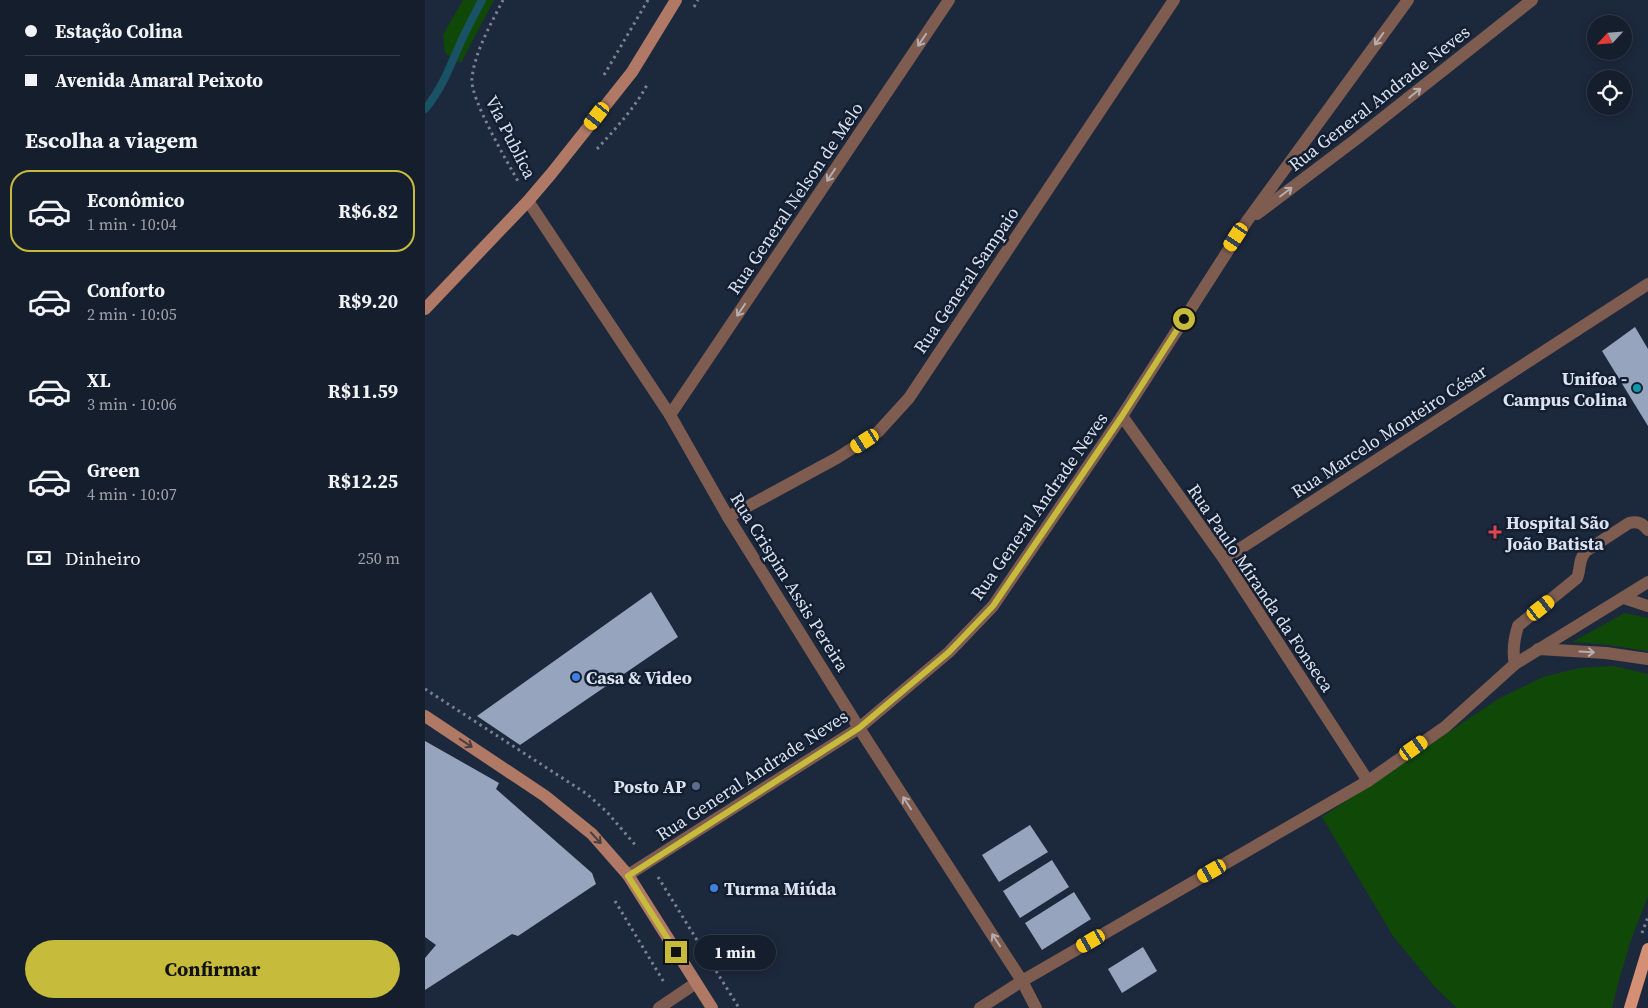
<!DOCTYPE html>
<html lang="pt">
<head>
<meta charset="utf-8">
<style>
  body { margin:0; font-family:"Source Serif 4",serif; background:#222b39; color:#f1f3f6; height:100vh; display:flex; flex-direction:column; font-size:19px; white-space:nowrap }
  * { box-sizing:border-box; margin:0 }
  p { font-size:16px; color:#9da2aa }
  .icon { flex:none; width:28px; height:28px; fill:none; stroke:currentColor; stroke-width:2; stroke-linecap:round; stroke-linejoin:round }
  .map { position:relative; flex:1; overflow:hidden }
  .side { display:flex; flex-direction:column; background:#151e2d; width:425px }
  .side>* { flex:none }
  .top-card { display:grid; align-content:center; height:110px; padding:0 25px; background:#151e2d }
  .needle { width:32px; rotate:244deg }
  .controls { position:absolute; left:1162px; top:15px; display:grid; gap:10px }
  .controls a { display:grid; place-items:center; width:45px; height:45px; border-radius:50%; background:#151e2d; box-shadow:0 2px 12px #0003,0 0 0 1px #343c49; font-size:25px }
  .end { position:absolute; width:22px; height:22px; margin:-11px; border:6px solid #c7bb3b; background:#111; box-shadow:0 0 0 2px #111 }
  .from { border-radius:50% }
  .bubble { position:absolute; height:35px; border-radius:18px; background:#151e2d; box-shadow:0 2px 12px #0003,0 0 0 1px #343c49; font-size:16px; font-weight:700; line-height:35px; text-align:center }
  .car { position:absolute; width:15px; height:30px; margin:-15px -8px; border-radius:6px; box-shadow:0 0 4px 1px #0007; background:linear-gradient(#f5c518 24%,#345 0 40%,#f5c518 0 76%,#345 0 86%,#f5c518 0) }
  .top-card b { display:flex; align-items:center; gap:18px; height:48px; font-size:19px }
  .top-card b+b { border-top:1px solid #343c49 }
  .top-card i { width:12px; height:12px; background:#f1f3f6 }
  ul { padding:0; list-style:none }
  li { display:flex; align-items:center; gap:15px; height:82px; margin:0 10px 8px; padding:0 15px; border:2px solid transparent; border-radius:20px }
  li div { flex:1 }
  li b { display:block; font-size:19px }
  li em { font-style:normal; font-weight:700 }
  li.selected { border-color:#c7bb3b }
  li>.icon { width:45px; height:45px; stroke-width:1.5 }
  h2 { padding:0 25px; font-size:22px; line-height:60px }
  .pay { display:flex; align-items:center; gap:12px; height:55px; padding:0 25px; font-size:19px }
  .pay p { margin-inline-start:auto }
  .cta { display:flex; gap:10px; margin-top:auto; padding:10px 25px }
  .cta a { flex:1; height:58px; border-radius:30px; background:#c7bb3b; color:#111; font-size:20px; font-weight:700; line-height:58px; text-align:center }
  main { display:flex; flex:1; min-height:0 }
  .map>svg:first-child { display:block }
  .green { fill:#104808 }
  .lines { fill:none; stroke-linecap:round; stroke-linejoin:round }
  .stream { stroke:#195165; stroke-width:8 }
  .building { fill:#96a4be }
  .path { stroke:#788293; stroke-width:3; stroke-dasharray:2.5 4; stroke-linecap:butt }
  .service { stroke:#7e5c50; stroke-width:12 }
  .minor { stroke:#7e5c50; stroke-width:12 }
  .tertiary { stroke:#7e5c50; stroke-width:12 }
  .secondary { stroke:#af7965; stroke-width:12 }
  .primary { stroke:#d48f75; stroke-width:12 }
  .oneway { stroke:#b6adb0 }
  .oneway2 { stroke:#4a3e43 }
  .route { stroke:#c7bb3b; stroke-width:6 }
  .culture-dot { fill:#0f9aa8; stroke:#131e31; stroke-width:2 }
  .health-dot { fill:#e0444e; stroke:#131e31; stroke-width:2 }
  .shop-dot { fill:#3f7fe0; stroke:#131e31; stroke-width:2 }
  .service-dot { fill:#5c6f8a; stroke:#131e31; stroke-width:2 }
  .labels { text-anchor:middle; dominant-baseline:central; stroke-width:5; stroke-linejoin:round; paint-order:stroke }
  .street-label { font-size:18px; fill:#dbe3f0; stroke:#131e31 }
  .poi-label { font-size:18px; font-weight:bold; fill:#dbe3f0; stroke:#131e31; text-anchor:start }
</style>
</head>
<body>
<main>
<section class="side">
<div class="top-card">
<b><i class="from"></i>Estação Colina</b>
<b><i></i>Avenida Amaral Peixoto</b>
</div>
<h2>Escolha a viagem</h2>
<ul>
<li class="selected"><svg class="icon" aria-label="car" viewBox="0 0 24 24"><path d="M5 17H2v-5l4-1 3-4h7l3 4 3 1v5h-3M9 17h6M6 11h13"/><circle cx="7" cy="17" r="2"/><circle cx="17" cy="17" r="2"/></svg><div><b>Econômico</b><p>1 min · 10:04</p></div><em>R$6.82</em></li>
<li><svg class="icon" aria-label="car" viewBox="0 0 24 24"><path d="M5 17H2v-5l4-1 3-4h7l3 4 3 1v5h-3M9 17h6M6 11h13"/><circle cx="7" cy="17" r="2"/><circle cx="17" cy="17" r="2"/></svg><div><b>Conforto</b><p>2 min · 10:05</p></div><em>R$9.20</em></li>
<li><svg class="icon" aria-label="car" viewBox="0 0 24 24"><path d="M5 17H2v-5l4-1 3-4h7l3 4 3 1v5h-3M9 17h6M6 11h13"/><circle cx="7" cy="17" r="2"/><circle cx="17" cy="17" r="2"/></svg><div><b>XL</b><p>3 min · 10:06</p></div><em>R$11.59</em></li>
<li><svg class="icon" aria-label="car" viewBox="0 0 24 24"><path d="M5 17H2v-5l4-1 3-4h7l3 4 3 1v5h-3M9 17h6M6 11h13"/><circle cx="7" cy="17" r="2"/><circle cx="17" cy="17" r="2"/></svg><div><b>Green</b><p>4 min · 10:07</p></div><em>R$12.25</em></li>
</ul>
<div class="pay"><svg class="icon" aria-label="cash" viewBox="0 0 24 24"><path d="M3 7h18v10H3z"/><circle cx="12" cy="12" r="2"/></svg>Dinheiro<p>250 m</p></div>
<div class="cta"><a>Confirmar</a></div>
</section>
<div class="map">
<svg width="1223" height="1008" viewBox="0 0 1223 1008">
  <rect width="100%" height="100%" fill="#1c283c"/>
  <g class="green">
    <polygon points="38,0 69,0 36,63 20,53 18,35"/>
    <polygon points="1200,613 1223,618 1223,651 1176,644 1147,642"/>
    <polygon points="1189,666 1223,674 1223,896 1206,940 1194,980 1187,1008 1032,1008 1009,986 968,936 897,817 1073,699 1118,677 1154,668"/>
  </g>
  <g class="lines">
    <path class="stream" d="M0,109c16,-19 24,-40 34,-63 7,-16 15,-31 23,-46"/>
  </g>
  <g class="building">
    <polygon points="1210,327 1223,349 1223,426 1177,351"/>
    <polygon points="226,592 253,637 95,745 52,716"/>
    <polygon points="0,741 74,783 71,789 167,873 171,884 93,936 87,934 0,990 0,958 11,945 0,937"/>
    <polygon points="605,825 623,852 574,882 557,855"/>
    <polygon points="627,860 644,887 595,918 578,891"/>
    <polygon points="649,892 666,919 617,950 600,923"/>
    <polygon points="718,947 732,971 697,993 683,969"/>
  </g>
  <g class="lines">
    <g class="path">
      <path d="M78,0c-12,24 -28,51 -31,78 -3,19 36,85 47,105"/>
      <polyline points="269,7 273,0"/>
      <polyline points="179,75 223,0"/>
      <path d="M172,149c19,-21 37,-40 50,-64"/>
      <polyline points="0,689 162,794 182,812 212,847"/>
      <polyline points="233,877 314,1008"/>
      <polyline points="190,901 240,984"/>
      <polyline points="1217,933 1223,917"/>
    </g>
    <g class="service">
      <polyline points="1199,598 1223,606"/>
      <path d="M1090,664c-3,-13 -1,-25 3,-38l59,-48c4,-9 1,-19 9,-27l43,-28c9,-2 13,0 19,7"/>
      <polyline points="597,981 611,1008"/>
    </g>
    <g class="minor">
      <polyline points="103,201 245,415 303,517 434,728 597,981"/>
      <polyline points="832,214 930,140 1107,0"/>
      <polyline points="245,415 524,0"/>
      <polyline points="697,416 799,559 943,781"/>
      <polyline points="303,517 412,458 453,432 484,398 749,0"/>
      <polyline points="799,559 1223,284"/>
      <polyline points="1113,649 1181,653 1223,659"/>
      <polyline points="203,875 434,728 524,652 568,606 697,416 822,221 983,0"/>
      <polyline points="234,1008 271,983"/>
    </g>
    <polyline class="tertiary" points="555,1008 597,981 943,781 1020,727 1090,664 1223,582"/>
    <g class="secondary">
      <polyline points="0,309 103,201 126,174 207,72 251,0"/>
      <polyline points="0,716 120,796 167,834 203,875 287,1008"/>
    </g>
    <polyline class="primary" points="1205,1008 1223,949"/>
  </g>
  <defs><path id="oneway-shaft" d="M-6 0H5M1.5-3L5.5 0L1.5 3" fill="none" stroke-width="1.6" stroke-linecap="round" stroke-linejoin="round" transform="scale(1.25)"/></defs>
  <g class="oneway">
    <use href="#oneway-shaft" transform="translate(954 39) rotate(126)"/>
    <use href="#oneway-shaft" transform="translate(497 40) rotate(124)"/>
    <use href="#oneway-shaft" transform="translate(990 93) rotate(-39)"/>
    <use href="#oneway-shaft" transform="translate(406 175) rotate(124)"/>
    <use href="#oneway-shaft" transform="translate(861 192) rotate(-37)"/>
    <use href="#oneway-shaft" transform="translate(316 310) rotate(124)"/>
    <use href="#oneway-shaft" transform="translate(1162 652) rotate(3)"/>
    <use href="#oneway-shaft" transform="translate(482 803) rotate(-123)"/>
    <use href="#oneway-shaft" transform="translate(571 940) rotate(-123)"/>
  </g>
  <g class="oneway2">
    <use href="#oneway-shaft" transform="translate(41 743) rotate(34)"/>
    <use href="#oneway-shaft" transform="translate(171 838) rotate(47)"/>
  </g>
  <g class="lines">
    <polyline class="route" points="251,952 203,876 434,728 524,652 568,606 697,416 759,319"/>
  </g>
  <circle class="culture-dot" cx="1212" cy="388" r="5"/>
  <path class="health-dot" d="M1067.5 524.5h5v5h5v5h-5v5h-5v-5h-5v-5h5z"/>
  <g class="shop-dot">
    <circle cx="151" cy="677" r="5"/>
    <circle cx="289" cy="888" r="5"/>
  </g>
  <circle class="service-dot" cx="271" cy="786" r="5"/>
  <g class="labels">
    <g class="street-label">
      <text transform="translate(954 98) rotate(-38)">Rua General Andrade Neves</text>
      <text transform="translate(86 137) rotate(63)">Via Publica</text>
      <text transform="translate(370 198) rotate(-56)">Rua General Nelson de Melo</text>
      <text transform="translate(541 280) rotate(-56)">Rua General Sampaio</text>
      <text transform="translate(964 431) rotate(-33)">Rua Marcelo Monteiro César</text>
      <text transform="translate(614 506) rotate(-55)">Rua General Andrade Neves</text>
      <text transform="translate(365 582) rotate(58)">Rua Crispim Assis Pereira</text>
      <text transform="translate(836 588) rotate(56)">Rua Paulo Miranda da Fonseca</text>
      <text transform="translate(327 775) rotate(-33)">Rua General Andrade Neves</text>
    </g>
    <g class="poi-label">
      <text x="1202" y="378" text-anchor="end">Unifoa -<tspan x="1202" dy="21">Campus Colina</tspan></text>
      <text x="1081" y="522">Hospital São<tspan x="1081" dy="21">João Batista</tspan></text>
      <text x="161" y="677">Casa &amp; Video</text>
      <text x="261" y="786" text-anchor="end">Posto AP</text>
      <text x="299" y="888">Turma Miúda</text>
    </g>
  </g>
</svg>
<div class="controls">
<a><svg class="needle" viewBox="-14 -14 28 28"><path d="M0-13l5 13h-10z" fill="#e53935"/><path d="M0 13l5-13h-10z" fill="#9da2aa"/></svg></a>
<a><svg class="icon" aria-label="locate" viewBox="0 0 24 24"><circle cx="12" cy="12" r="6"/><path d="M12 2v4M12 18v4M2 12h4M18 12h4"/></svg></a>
</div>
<i class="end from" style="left:759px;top:319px"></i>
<i class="end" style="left:251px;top:952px"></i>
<div class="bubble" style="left:269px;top:935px;width:82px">1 min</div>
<i class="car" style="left:172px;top:116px;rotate:218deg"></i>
<i class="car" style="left:811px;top:237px;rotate:213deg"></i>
<i class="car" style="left:440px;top:441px;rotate:237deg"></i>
<i class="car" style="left:1116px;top:608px;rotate:52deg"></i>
<i class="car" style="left:989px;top:748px;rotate:55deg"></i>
<i class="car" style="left:787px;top:871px;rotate:240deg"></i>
<i class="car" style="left:666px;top:941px;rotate:240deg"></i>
</div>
</main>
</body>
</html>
